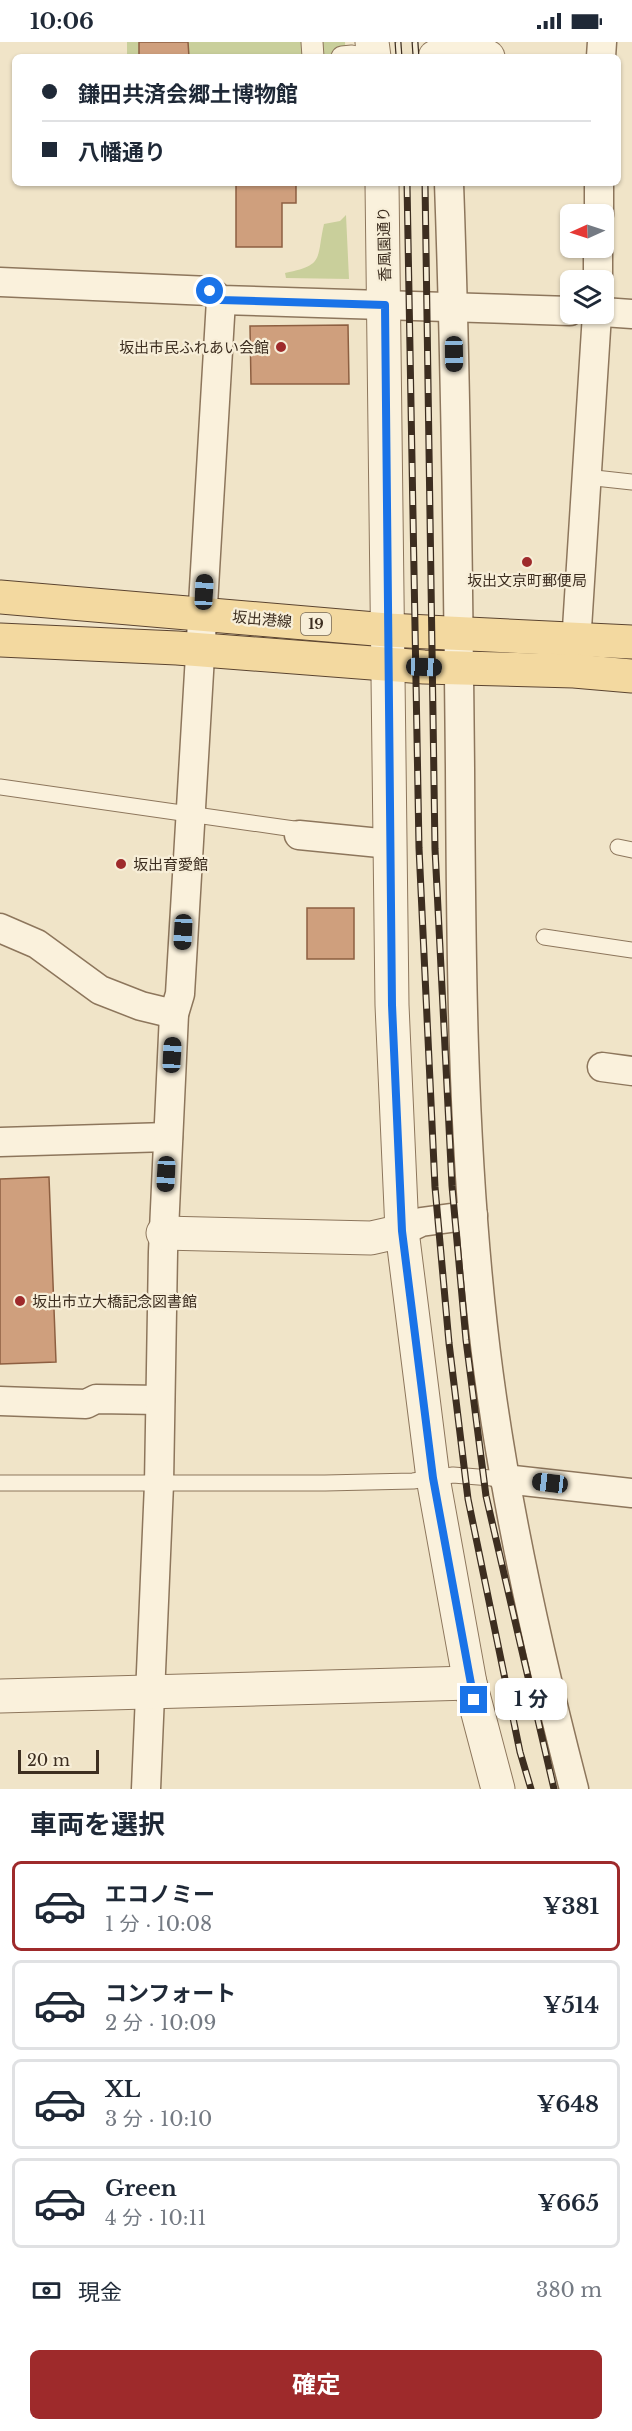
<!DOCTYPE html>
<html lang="ja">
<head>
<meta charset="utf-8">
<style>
  body { margin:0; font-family:"Libre Baskerville","Noto Sans JP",serif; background:#f2f2f3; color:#1f2937; height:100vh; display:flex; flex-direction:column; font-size:22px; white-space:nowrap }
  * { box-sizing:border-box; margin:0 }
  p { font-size:20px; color:#747a83 }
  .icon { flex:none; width:33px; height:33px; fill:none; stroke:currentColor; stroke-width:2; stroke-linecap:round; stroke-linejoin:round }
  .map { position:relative; height:1747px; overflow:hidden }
  .details { display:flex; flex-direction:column; background:#fff; flex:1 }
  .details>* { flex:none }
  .banner { position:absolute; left:12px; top:12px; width:609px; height:132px; border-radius:9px; box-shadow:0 2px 4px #0004; display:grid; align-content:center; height:132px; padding:0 30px; background:#fff }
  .needle { width:39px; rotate:267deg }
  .controls { position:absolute; left:560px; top:162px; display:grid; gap:12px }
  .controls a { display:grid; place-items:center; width:54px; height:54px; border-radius:9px; background:#fff; box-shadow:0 2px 4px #0004; font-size:30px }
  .scale { position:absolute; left:18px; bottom:15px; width:81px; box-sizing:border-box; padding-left:6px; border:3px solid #3d2e20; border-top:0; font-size:16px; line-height:21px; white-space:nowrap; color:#3d2e20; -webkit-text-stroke:4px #f7eed8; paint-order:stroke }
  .end { position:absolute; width:27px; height:27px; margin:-14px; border:8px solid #1a73e8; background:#fff; box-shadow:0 0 0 3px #fff }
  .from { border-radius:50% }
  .bubble { position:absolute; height:42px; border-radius:9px; background:#fff; box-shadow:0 2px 4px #0004; font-size:20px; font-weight:700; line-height:42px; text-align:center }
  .car { position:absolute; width:18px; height:36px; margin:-18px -9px; border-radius:8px; box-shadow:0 0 4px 2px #0007; background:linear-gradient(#222 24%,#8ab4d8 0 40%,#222 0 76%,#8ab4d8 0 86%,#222 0) }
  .banner b { display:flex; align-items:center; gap:21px; height:57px; font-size:22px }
  .banner b+b { border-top:2px solid #e0e1e3 }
  .banner i { width:15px; height:15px; background:#1f2937 }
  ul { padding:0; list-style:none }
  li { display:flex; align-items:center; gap:18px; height:90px; margin:0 12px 9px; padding:0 18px; border:3px solid #e0e1e3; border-radius:9px }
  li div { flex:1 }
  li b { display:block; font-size:22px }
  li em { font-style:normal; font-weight:700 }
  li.current { border-color:#9e2a2b }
  li>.icon { width:54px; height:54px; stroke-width:1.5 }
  h2 { padding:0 30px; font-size:27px; line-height:72px }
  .pay { display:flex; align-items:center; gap:15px; height:66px; padding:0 30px; font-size:22px }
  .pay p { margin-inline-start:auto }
  .action { display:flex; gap:12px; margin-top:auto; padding:12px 30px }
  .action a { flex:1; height:69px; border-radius:9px; background:#9e2a2b; color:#fff; font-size:24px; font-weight:700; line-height:69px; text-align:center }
  .status { display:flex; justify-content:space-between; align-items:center; height:42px; padding:0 30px; background:#fff; direction:ltr }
  .status svg { height:16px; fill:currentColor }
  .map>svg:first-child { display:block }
  .green { fill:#c9cf9b }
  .building { fill:#cf9f7d; stroke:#8d5f41; stroke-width:1.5 }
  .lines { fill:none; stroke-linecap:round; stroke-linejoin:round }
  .service-casing { stroke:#8d765c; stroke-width:17 }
  .pedestrian-casing { stroke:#8d765c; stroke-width:23 }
  .minor-casing { stroke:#8d765c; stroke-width:31 }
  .tertiary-casing { stroke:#8d765c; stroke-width:35 }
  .primary-casing { stroke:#5b4430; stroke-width:35 }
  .service { stroke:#faf1dc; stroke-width:15 }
  .pedestrian { stroke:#faf1dc; stroke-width:21 }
  .minor { stroke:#faf1dc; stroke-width:28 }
  .tertiary { stroke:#faf1dc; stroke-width:33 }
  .primary { stroke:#f3d9a0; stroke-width:33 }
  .rail-casing { stroke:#3d2e20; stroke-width:7 }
  .rail { stroke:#f7eed8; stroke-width:4.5; stroke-dasharray:14; stroke-linecap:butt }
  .route { stroke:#1a73e8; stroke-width:8 }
  .poi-dot { fill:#9e2a2b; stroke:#f7eed8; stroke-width:2 }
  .labels { text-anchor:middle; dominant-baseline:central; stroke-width:4.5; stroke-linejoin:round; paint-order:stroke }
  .shield { fill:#f7eed8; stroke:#756857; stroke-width:1.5 }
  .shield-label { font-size:14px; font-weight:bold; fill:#3d2e20 }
  .street-label { font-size:15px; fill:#3d2e20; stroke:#f7eed8 }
  .poi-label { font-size:15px; fill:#3d2e20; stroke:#f7eed8; text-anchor:start }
</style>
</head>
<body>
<div class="status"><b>10:06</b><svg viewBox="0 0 49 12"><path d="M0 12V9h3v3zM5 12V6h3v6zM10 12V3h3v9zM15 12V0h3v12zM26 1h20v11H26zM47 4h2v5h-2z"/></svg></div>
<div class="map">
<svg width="632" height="1747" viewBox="0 0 632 1747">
  <rect width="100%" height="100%" fill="#f0e4c8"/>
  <g class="green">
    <polygon points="127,0 345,0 346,15 127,15"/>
    <path d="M346,173l3,64 -63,-1 -1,-5c40,-8 31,-14 39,-49l16,-3z"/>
  </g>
  <g class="building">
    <polygon points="139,0 188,0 189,15 139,15"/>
    <polygon points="236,141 296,141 296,161 282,161 282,205 236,205"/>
    <polygon points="348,283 349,342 251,342 250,284"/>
    <rect x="307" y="866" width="47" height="51"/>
    <polygon points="49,1135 56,1320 0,1322 0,1137"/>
  </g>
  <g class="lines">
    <defs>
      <g id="service">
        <polyline points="586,435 632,440"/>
        <polyline points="0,745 294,787 299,793"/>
        <polyline points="618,805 632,808"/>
        <polyline points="544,895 632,908"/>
        <polyline points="0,1441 325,1441 413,1439 453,1433 504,1437"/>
      </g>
      <g id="pedestrian">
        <polyline points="312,0 313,15"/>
        <polyline points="342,15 352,14"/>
      </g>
      <g id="minor">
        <polyline points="601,15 602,0"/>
        <path d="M449,141c7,195 9,390 11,585 1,186 2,373 23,559 17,154 52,312 91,462"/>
        <polyline points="599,172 599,141"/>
        <polyline points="598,238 598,206"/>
        <polyline points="0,240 210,249 221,258 570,269"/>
        <polyline points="603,270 632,272"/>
        <polyline points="575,618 597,272"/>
        <polyline points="299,793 390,802"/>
        <polyline points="0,886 37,902 100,948 141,964 174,972"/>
        <polyline points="602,1025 632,1029"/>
        <polyline points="0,1100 168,1095"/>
        <polyline points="402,1189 421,1180 473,1173"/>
        <polyline points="0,1359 86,1362 96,1357 160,1358"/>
        <polyline points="504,1437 632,1451"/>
        <polyline points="146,1747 159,1442 163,1210 174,972 180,952 221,258"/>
      </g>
      <g id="tertiary">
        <polyline points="372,0 374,15"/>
        <polyline points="435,15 488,15"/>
        <polyline points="382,141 392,963 402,1189 433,1436 470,1641 498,1747"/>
        <polyline points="163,1191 371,1196 402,1189"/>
        <polyline points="0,1654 470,1641"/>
      </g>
      <g id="primary">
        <polyline points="0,555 387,588 632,600"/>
        <polyline points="0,598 177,606 424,625 574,629 632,634"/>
      </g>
    </defs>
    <use href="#service" class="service-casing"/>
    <use href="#pedestrian" class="pedestrian-casing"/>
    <use href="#minor" class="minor-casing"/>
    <use href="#tertiary" class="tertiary-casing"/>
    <use href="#primary" class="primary-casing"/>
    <use href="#service" class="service"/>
    <use href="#pedestrian" class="pedestrian"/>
    <use href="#minor" class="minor"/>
    <use href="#tertiary" class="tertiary"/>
    <use href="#primary" class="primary"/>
    <defs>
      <g id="rail">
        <polyline points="398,0 399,15"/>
        <polyline points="415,0 416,15"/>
        <polyline points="407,141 419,806 435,1145 449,1301 468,1457 520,1710 531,1747"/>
        <polyline points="425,141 435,807 452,1144 466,1298 486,1454 554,1747"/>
      </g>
    </defs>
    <use href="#rail" class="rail-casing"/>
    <use href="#rail" class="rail"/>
  </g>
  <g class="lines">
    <polyline class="route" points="210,249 221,258 385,263 392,963 402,1189 433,1436 474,1658"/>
  </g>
  <g class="poi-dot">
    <circle cx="281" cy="305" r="6"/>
    <circle cx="527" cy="520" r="6"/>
    <circle cx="121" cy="822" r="6"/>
    <circle cx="20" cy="1259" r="6"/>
  </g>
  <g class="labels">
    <rect class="shield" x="301" y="571" width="30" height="22" rx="4.5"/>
    <g class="shield-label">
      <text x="316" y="582">19</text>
    </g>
    <g class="street-label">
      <text transform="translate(384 202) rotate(-91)">香風園通り</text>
      <text transform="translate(262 577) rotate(5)">坂出港線</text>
    </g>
    <g class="poi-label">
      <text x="269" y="305" text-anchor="end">坂出市民ふれあい会館</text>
      <text x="527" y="538" text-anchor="middle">坂出文京町郵便局</text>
      <text x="133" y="822">坂出育愛館</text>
      <text x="32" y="1259">坂出市立大橋記念図書館</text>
    </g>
  </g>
</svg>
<div class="controls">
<a><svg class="needle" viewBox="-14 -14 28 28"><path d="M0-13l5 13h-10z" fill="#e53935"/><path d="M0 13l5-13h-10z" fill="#747a83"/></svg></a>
<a><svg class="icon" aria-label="layers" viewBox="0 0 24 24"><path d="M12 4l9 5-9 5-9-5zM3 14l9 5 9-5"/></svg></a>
</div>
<div class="scale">20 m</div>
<i class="end from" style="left:210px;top:249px"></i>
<i class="end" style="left:474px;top:1658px"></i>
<div class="bubble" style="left:495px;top:1636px;width:72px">1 分</div>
<i class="car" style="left:454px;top:312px;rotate:179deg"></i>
<i class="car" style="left:204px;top:550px;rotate:3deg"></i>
<i class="car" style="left:424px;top:625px;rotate:92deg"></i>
<i class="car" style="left:183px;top:890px;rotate:183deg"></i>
<i class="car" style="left:172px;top:1013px;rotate:3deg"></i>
<i class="car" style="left:166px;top:1132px;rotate:183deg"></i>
<i class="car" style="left:550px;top:1441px;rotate:277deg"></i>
<div class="banner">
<b><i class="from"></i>鎌田共済会郷土博物館</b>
<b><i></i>八幡通り</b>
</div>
</div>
<section class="details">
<h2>車両を選択</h2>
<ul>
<li class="current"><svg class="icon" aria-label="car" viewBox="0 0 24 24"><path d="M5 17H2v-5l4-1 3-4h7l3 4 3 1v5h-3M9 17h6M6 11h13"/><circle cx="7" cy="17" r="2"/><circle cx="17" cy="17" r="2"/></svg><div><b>エコノミー</b><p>1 分 · 10:08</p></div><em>¥381</em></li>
<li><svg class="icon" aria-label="car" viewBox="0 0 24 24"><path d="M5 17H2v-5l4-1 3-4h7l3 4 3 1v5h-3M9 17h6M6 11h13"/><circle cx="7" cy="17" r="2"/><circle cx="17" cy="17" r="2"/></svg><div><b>コンフォート</b><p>2 分 · 10:09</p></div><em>¥514</em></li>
<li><svg class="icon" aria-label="car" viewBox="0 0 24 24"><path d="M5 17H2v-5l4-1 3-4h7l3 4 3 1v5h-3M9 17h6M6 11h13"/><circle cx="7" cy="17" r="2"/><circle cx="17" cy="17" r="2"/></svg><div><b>XL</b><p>3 分 · 10:10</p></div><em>¥648</em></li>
<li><svg class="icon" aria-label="car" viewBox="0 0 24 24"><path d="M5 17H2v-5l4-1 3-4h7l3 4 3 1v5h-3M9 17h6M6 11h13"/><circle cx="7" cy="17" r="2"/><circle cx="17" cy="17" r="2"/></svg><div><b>Green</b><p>4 分 · 10:11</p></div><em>¥665</em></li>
</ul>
<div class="pay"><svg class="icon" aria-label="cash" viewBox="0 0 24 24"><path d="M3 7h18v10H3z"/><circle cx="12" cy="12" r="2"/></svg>現金<p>380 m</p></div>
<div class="action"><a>確定</a></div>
</section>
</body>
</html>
